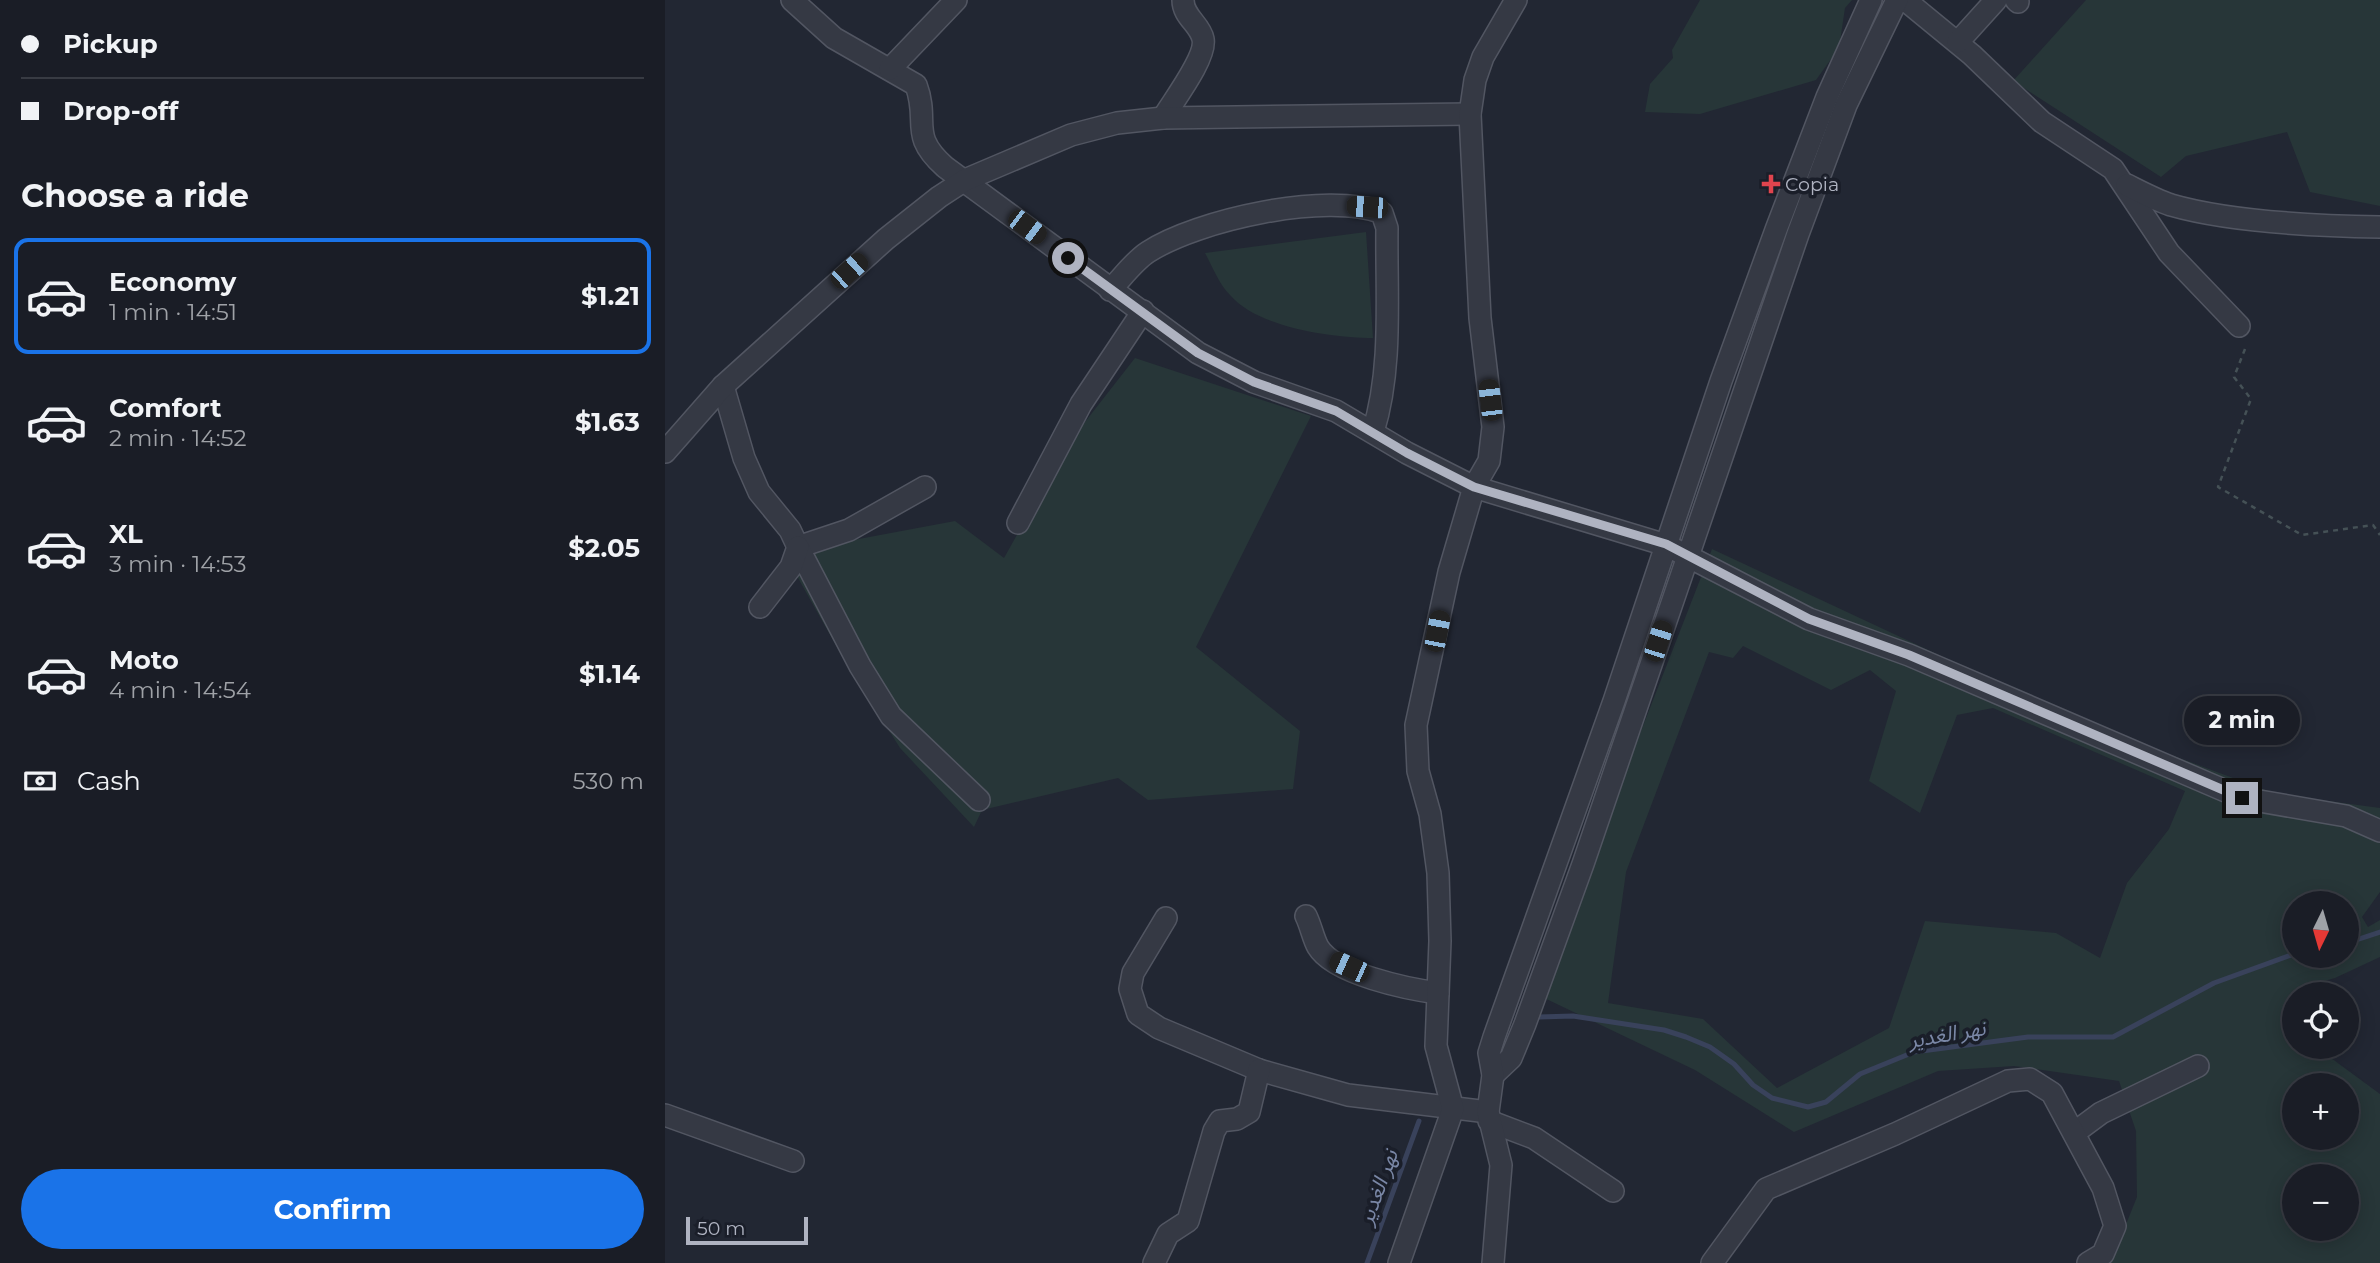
<!DOCTYPE html>
<html lang="en">
<head>
<meta charset="utf-8">
<style>
  body { margin:0; font-family:Montserrat,"Noto Sans Arabic",sans-serif; background:#23262e; color:#f1f3f6; height:100vh; display:flex; flex-direction:column; font-size:26px; white-space:nowrap }
  * { box-sizing:border-box; margin:0 }
  p { font-size:23px; color:#9fa2a7 }
  .icon { flex:none; width:38px; height:38px; fill:none; stroke:currentColor; stroke-width:2; stroke-linecap:round; stroke-linejoin:round }
  .map { position:relative; flex:1; overflow:hidden }
  .sheet { display:flex; flex-direction:column; background:#1a1d26; width:665px }
  .sheet>* { flex:none }
  .banner { display:grid; align-content:center; height:154px; padding:0 21px; background:#1a1d26 }
  .needle { width:46px; rotate:185deg }
  .controls { position:absolute; left:1617px; top:891px; display:grid; gap:14px }
  .controls a { display:grid; place-items:center; width:77px; height:77px; border-radius:50%; background:#1a1d26; box-shadow:0 4px 18px #0003,0 0 0 2px #383b43; font-size:35px }
  .scale { position:absolute; left:21px; bottom:18px; width:122px; box-sizing:border-box; padding-left:7px; border:4px solid #afb3c1; border-top:0; font-size:19px; line-height:24px; white-space:nowrap; color:#afb3c1; -webkit-text-stroke:5px #1a1e29; paint-order:stroke }
  .end { position:absolute; width:32px; height:32px; margin:-16px; border:9px solid #afb3c1; background:#111; box-shadow:0 0 0 4px #111 }
  .from { border-radius:50% }
  .bubble { position:absolute; height:49px; border-radius:24px; background:#1a1d26; box-shadow:0 4px 18px #0003,0 0 0 2px #383b43; font-size:23px; font-weight:700; line-height:49px; text-align:center }
  .car { position:absolute; width:21px; height:42px; margin:-21px -10px; border-radius:9px; box-shadow:0 0 5px 2px #0007; background:linear-gradient(#222 24%,#8ab4d8 0 40%,#222 0 76%,#8ab4d8 0 86%,#222 0) }
  .banner b { display:flex; align-items:center; gap:24px; height:66px; font-size:26px }
  .banner b+b { border-top:2px solid #383b43 }
  .banner i { width:18px; height:18px; background:#f1f3f6 }
  ul { padding:0; list-style:none }
  li { display:flex; align-items:center; gap:21px; height:116px; margin:0 14px 10px; padding:0 7px; border:4px solid transparent; border-radius:14px }
  li div { flex:1 }
  li b { display:block; font-size:26px }
  li em { font-style:normal; font-weight:700 }
  li.active { border-color:#1a73e8 }
  li>.icon { width:63px; height:63px; stroke-width:1.5 }
  h2 { padding:0 21px; font-size:32px; line-height:84px }
  .pay { display:flex; align-items:center; gap:18px; height:77px; padding:0 21px; font-size:26px }
  .pay p { margin-inline-start:auto }
  .button { display:flex; gap:14px; margin-top:auto; padding:14px 21px }
  .button a { flex:1; height:80px; border-radius:42px; background:#1a73e8; color:#fff; font-size:28px; font-weight:700; line-height:80px; text-align:center }
  main { display:flex; flex:1; min-height:0 }
  .map>svg:first-child { display:block }
  .green { fill:#273638; fill-rule:evenodd }
  .lines { fill:none; stroke-linecap:round; stroke-linejoin:round }
  .stream { stroke:#39425b; stroke-width:5 }
  .minor-casing { stroke:#525662; stroke-width:24 }
  .path { stroke:#455156; stroke-width:2.5; stroke-dasharray:5 5; stroke-linecap:butt }
  .minor { stroke:#353944; stroke-width:21 }
  .route { stroke:#afb3c1; stroke-width:9 }
  .health-dot { fill:#e0444e; stroke:#1a1e29; stroke-width:2.5 }
  .labels { text-anchor:middle; dominant-baseline:central; stroke-width:7; stroke-linejoin:round; paint-order:stroke }
  .poi-label { font-size:19px; fill:#afb3c1; stroke:#1a1e29; text-anchor:start }
  .water-label { font-size:21px; font-style:italic; fill:#7a87a6; stroke:#1a1e29 }
</style>
</head>
<body>
<main>
<section class="sheet">
<div class="banner">
<b><i class="from"></i>Pickup</b>
<b><i></i>Drop-off</b>
</div>
<h2>Choose a ride</h2>
<ul>
<li class="active"><svg class="icon" aria-label="car" viewBox="0 0 24 24"><path d="M5 17H2v-5l4-1 3-4h7l3 4 3 1v5h-3M9 17h6M6 11h13"/><circle cx="7" cy="17" r="2"/><circle cx="17" cy="17" r="2"/></svg><div><b>Economy</b><p>1 min · 14:51</p></div><em>$1.21</em></li>
<li><svg class="icon" aria-label="car" viewBox="0 0 24 24"><path d="M5 17H2v-5l4-1 3-4h7l3 4 3 1v5h-3M9 17h6M6 11h13"/><circle cx="7" cy="17" r="2"/><circle cx="17" cy="17" r="2"/></svg><div><b>Comfort</b><p>2 min · 14:52</p></div><em>$1.63</em></li>
<li><svg class="icon" aria-label="car" viewBox="0 0 24 24"><path d="M5 17H2v-5l4-1 3-4h7l3 4 3 1v5h-3M9 17h6M6 11h13"/><circle cx="7" cy="17" r="2"/><circle cx="17" cy="17" r="2"/></svg><div><b>XL</b><p>3 min · 14:53</p></div><em>$2.05</em></li>
<li><svg class="icon" aria-label="car" viewBox="0 0 24 24"><path d="M5 17H2v-5l4-1 3-4h7l3 4 3 1v5h-3M9 17h6M6 11h13"/><circle cx="7" cy="17" r="2"/><circle cx="17" cy="17" r="2"/></svg><div><b>Moto</b><p>4 min · 14:54</p></div><em>$1.14</em></li>
</ul>
<div class="pay"><svg class="icon" aria-label="cash" viewBox="0 0 24 24"><path d="M3 7h18v10H3z"/><circle cx="12" cy="12" r="2"/></svg>Cash<p>530 m</p></div>
<div class="button"><a>Confirm</a></div>
</section>
<div class="map">
<svg width="1715" height="1263" viewBox="0 0 1715 1263">
  <rect width="100%" height="100%" fill="#222733"/>
  <g class="green">
    <polygon points="1035,0 1187,0 1180,8 1174,48 1151,80 1035,114 980,112 985,84 1008,58 1007,50"/>
    <polygon points="1421,0 1715,0 1715,206 1645,192 1622,132 1521,156 1496,177 1348,81"/>
    <path d="M701,232l7,106c-40,0 -115,-10 -143,-43 -11,-11 -18,-29 -25,-42z"/>
    <polygon points="470,358 646,416 531,647 635,731 628,789 483,800 453,778 317,810 309,827 235,748 173,649 119,553 290,521 339,558 402,445"/>
    <path d="M1047,549l368,172 196,73 104,14v84l-18,25 6,10 12,-7v37l-45,21 -34,10 1,6h-8v52l22,1 64,47v169h-275l7,-4 25,-62 -1,-66 -17,-50 -105,-15 -76,5 -144,61 -99,-62 -157,-75zM1078,646l88,44 39,-20 26,21 -27,90 51,32 37,-98 36,-7 192,83 -16,38 -42,54 -27,75 -44,-25 -131,-12 -36,107 -112,60 -74,-69 -95,-16 18,-131 83,-220 24,6zM1629,903h53v53h-53zM1629,1085h53v53h-53zM1629,1176h53v52h-53z"/>
  </g>
  <g class="lines">
    <g class="stream">
      <polyline points="1682,943 1715,932"/>
      <polyline points="874,1017 908,1016 999,1030 1021,1037 1045,1047 1069,1064 1088,1085 1107,1098 1143,1107 1161,1102 1195,1074 1249,1052 1363,1037 1448,1037 1549,983 1629,954"/>
      <polyline points="702,1263 754,1121"/>
    </g>
    <defs>
      <g id="minor">
        <path d="M127,0l42,38 82,47c14,38 -8,49 29,82l253,186 56,29 82,29 71,42 67,34 192,58 143,74 100,36 333,143 104,18 34,15"/>
        <polyline points="1240,0 1307,55 1377,122 1448,169 1504,253 1574,326"/>
        <polyline points="1351,0 1353,2"/>
        <polyline points="1293,42 1331,0"/>
        <polyline points="225,69 291,0"/>
        <path d="M498,118c10,-17 44,-61 40,-79 -3,-15 -20,-22 -20,-39"/>
        <path d="M1462,185c14,7 29,15 44,20 59,17 147,21 209,22"/>
        <path d="M445,290c12,-12 24,-29 38,-38 49,-32 180,-61 234,-39l5,15c-1,67 6,139 -14,204"/>
        <polyline points="58,386 79,458 94,492 125,530 133,547 184,530 260,487"/>
        <polyline points="0,452 58,386 221,239 274,197 300,180 406,135 452,123 498,118 805,114"/>
        <polyline points="353,523 416,404 478,311"/>
        <polyline points="133,547 195,666 226,716 314,800"/>
        <polyline points="95,607 126,567 133,547"/>
        <path d="M641,916c5,10 7,22 12,31 16,27 90,42 120,46"/>
        <polyline points="501,918 468,973 465,989 473,1014 494,1028 594,1070 683,1095 823,1112"/>
        <polyline points="828,1075 846,1058 860,1024 918,864 1133,234 1181,105 1232,0"/>
        <polyline points="0,1115 128,1161"/>
        <polyline points="824,1121 869,1138 948,1191"/>
        <polyline points="1409,1133 1436,1113 1533,1066"/>
        <polyline points="489,1263 503,1234 523,1221 549,1131 555,1121 572,1119 584,1112 594,1070"/>
        <polyline points="734,1263 788,1109 771,1046 775,941 773,873 765,814 753,771 751,725 784,572 809,487 824,461 828,427 815,318 805,114 810,80 818,57 851,0"/>
        <polyline points="828,1263 836,1165 823,1112 828,1075 824,1053 829,1037 949,701 1056,381 1112,227 1162,97 1206,0"/>
        <polyline points="1047,1263 1101,1189 1230,1134 1343,1081 1365,1079 1387,1093 1438,1188 1450,1226 1438,1254 1423,1263"/>
      </g>
    </defs>
    <use href="#minor" class="minor-casing"/>
    <polyline class="path" points="1580,349 1569,377 1586,399 1553,487 1637,535 1708,525 1715,535"/>
    <use href="#minor" class="minor"/>
  </g>
  <g class="lines">
    <polyline class="route" points="403,258 533,353 589,382 671,411 742,453 809,487 1001,544 1144,619 1244,655 1577,798"/>
  </g>
  <path class="health-dot" d="M1102.5 173.5h7v7h7v7h-7v7h-7v-7h-7v-7h7z"/>
  <g class="labels">
    <g class="poi-label">
      <text x="1120" y="184">Copia</text>
    </g>
    <g class="water-label">
      <text transform="translate(1282 1034) rotate(-10)">نهر الغدير</text>
      <text transform="translate(713 1187) rotate(-70)">نهر الغدير</text>
    </g>
  </g>
</svg>
<div class="controls">
<a><svg class="needle" viewBox="-14 -14 28 28"><path d="M0-13l5 13h-10z" fill="#e53935"/><path d="M0 13l5-13h-10z" fill="#9fa2a7"/></svg></a>
<a><svg class="icon" aria-label="locate" viewBox="0 0 24 24"><circle cx="12" cy="12" r="6"/><path d="M12 2v4M12 18v4M2 12h4M18 12h4"/></svg></a>
<a>+</a>
<a>−</a>
</div>
<div class="scale">50 m</div>
<i class="end from" style="left:403px;top:258px"></i>
<i class="end" style="left:1577px;top:798px"></i>
<div class="bubble" style="left:1519px;top:696px;width:116px">2 min</div>
<i class="car" style="left:702px;top:207px;rotate:274deg"></i>
<i class="car" style="left:362px;top:227px;rotate:127deg"></i>
<i class="car" style="left:184px;top:271px;rotate:48deg"></i>
<i class="car" style="left:825px;top:400px;rotate:353deg"></i>
<i class="car" style="left:772px;top:631px;rotate:11deg"></i>
<i class="car" style="left:993px;top:641px;rotate:18deg"></i>
<i class="car" style="left:684px;top:967px;rotate:294deg"></i>
</div>
</main>
</body>
</html>
